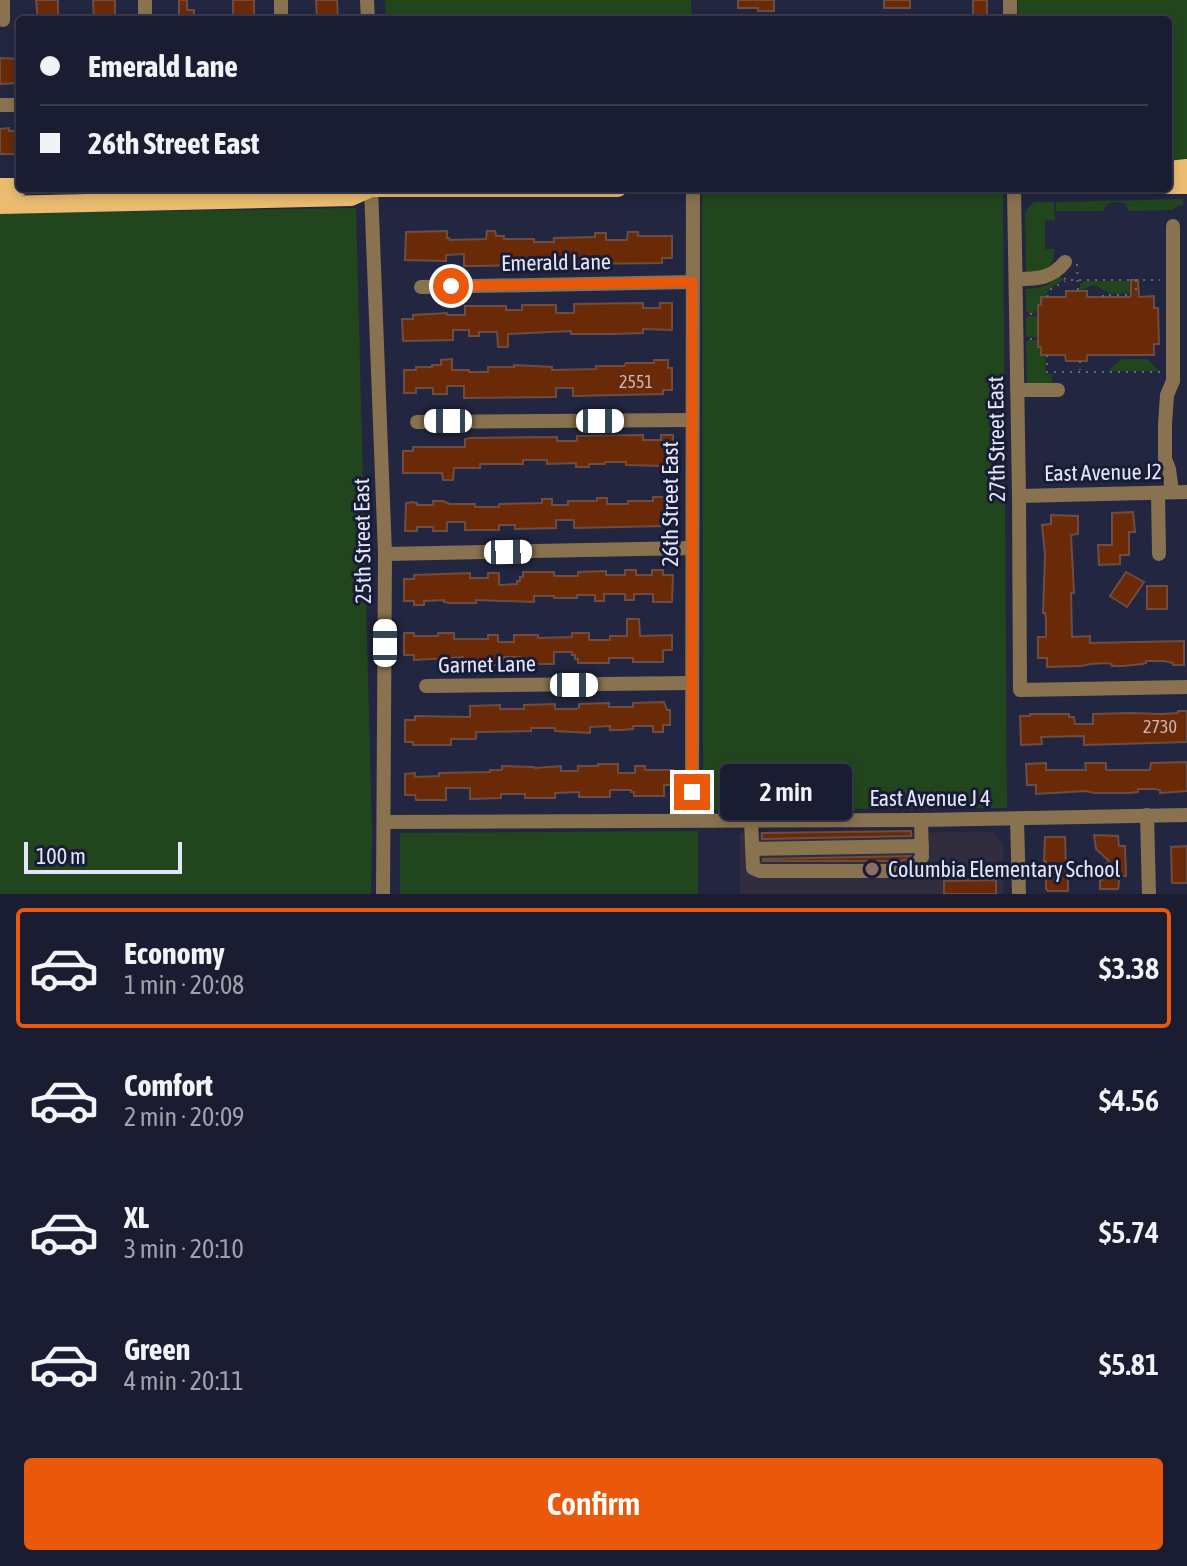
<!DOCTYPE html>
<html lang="en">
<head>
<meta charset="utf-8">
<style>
  body { margin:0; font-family:"Asap Condensed",sans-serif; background:#27293d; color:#f1f3f6; height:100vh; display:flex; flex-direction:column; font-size:30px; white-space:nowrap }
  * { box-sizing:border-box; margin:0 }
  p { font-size:26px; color:#9fa1ab }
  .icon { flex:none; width:44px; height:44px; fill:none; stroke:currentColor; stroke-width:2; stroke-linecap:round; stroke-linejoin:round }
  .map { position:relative; height:894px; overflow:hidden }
  .side { display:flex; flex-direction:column; background:#1a1c31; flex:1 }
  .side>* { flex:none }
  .top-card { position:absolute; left:16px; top:16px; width:1156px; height:176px; border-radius:8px; box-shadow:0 4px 12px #0003,0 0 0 2px #383a4d; display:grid; align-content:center; height:176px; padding:0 24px; background:#1a1c31 }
  .scale { position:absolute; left:24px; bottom:20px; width:158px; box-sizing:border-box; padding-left:8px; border:4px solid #e4e7f9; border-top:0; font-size:22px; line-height:28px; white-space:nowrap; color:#e4e7f9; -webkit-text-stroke:6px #191c36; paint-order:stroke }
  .end { position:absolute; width:36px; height:36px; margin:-18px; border:10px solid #ea580c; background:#fff; box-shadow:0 0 0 4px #fff }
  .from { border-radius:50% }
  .bubble { position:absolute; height:56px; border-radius:8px; background:#1a1c31; box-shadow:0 4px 12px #0003,0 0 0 2px #383a4d; font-size:26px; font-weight:600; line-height:56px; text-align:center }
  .car { position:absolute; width:24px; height:48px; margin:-24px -12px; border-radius:10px; box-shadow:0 0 6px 2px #0007; background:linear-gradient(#fff 24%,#345 0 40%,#fff 0 76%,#345 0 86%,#fff 0) }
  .top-card b { display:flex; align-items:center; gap:28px; height:76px; font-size:30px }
  .top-card b+b { border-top:2px solid #383a4d }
  .top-card i { width:20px; height:20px; background:#f1f3f6 }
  ul { padding:14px 0 0; list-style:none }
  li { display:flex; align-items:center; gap:24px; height:120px; margin:0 16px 12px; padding:0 8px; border:4px solid transparent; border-radius:8px }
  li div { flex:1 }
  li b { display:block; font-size:30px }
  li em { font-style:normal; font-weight:600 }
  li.selected { border-color:#ea580c }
  li>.icon { width:72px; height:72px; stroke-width:1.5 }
  .button { display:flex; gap:16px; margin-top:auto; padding:16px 24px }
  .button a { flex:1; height:92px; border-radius:8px; background:#ea580c; color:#fff; font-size:32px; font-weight:600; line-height:92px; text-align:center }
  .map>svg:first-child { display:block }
  .education { fill:#312d3e }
  .green { fill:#21461d }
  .building { fill:#6a2907; stroke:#6e4d40; stroke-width:2 }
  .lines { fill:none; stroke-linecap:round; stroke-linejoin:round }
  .path { stroke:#666981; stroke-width:2; stroke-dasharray:2 6; stroke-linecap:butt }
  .minor { stroke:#89724f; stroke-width:14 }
  .major { stroke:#ebbb70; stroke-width:18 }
  .route { stroke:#ea580c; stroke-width:10 }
  .education-dot { fill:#8d6e63; stroke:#191c36; stroke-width:3 }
  .labels { text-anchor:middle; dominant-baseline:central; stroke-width:6; stroke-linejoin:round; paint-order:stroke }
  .number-label { font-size:18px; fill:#c6b8bc }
  .street-label { font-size:22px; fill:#e4e7f9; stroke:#191c36 }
  .poi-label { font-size:22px; fill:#e4e7f9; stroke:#191c36; text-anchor:start }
</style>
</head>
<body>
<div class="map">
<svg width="1187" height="894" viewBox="0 0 1187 894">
  <rect width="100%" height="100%" fill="#232641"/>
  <polygon class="education" points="993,832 1003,844 1003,894 740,894 740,833"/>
  <g class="green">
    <polygon points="385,0 691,0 692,20 386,20"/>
    <polygon points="1018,0 1187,0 1187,163 1168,163 1168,20 1018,20"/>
    <polygon points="1003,192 1007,808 703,810 702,194"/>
    <polygon points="1183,199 1183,205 1177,206 1173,210 1129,211 1125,203 1112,202 1105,206 1103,211 1056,211 1056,202"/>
    <path d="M1034,202h20l1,18 -10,1v28h9c1,22 -11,22 -28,25l-1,-59 2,-6z"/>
    <polygon points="356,208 372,832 371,894 0,894 0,213"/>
    <path d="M1060,276l3,4 -15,10 -3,7h-4c0,7 -1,11 -6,16h-7l-2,-2v-22c14,0 23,-4 34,-13z"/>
    <path d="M1085,281h47l-1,12c-6,0 -15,2 -21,0 -15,-5 -11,-13 -30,-2v-7z"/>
    <polygon points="1027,316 1038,316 1038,337 1028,337 1026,336 1026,318"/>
    <polygon points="1028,340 1036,340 1038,343 1038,347 1041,347 1041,355 1045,355 1046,374 1052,374 1052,383 1027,383 1026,342"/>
    <polygon points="1122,359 1147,359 1159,371 1108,371"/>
    <polygon points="698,831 698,894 400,894 400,833"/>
  </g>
  <g class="building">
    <polygon points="36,0 58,0 58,20 38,20"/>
    <polygon points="93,0 115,0 115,20 94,20"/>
    <polygon points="179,0 187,0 187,10 194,10 194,20 179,20"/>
    <rect x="233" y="0" width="21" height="20"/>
    <polygon points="316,0 337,0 338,20 317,20"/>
    <polygon points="738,0 774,0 774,11 758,11 758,8 738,8"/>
    <rect x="884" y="0" width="26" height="8"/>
    <rect x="973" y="0" width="14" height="20"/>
    <polygon points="0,58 20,59 20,83 0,84"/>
    <polygon points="9,128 9,131 20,131 20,154 0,154 0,129"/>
    <polygon points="447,231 447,238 449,238 450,240 486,239 487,231 495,231 496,236 504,236 504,239 534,239 534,242 554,242 554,238 595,237 595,233 606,233 606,240 627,240 628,232 638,232 638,236 672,236 672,258 662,258 662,263 573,264 573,260 553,260 553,264 479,266 464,266 464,254 446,255 446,261 405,260 406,232"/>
    <polygon points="1131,280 1138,280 1139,297 1154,296 1154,308 1158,308 1159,344 1154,344 1154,355 1087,355 1087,361 1066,361 1065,355 1041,355 1041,347 1038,347 1038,305 1041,305 1041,297 1066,297 1066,291 1087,291 1087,297 1129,297 1131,296"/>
    <polygon points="643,303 643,308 660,308 660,303 672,303 672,330 643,329 643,333 610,334 571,334 571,331 508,334 508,347 498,347 497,332 479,332 479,336 469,336 469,330 453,330 453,340 403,341 402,319 413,319 413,315 447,313 447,315 465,315 465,306 506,306 506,310 522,310 522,305 556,305 556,313 574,313 574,304"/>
    <polygon points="452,359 452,370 469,370 469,372 488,372 488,367 514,367 514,365 552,367 552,370 596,369 596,366 624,366 626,363 654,363 654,360 668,360 668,368 672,368 672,390 663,390 663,394 573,396 573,388 556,388 556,397 464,398 464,386 447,386 447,394 433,394 433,388 416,388 416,393 404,393 404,370 416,370 416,367 432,367 432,365 441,365 441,360"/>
    <polygon points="643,435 643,440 661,440 661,435 673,435 673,458 665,458 665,466 626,465 626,462 605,462 605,464 589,464 589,467 576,467 576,463 547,464 547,460 523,460 523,464 480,464 480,468 454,468 453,480 443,480 442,473 403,473 403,451 413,451 413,447 465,447 465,439 470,438 557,437 557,441 577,441 577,436"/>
    <polygon points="653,497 664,497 664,500 673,500 673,522 663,522 663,526 574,528 574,520 556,520 556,528 515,529 515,525 499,525 499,530 465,530 465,522 447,522 447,531 433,531 433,527 417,527 417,531 405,531 406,503 412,502 417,503 417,505 433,505 433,501 443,501 450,504 475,504 475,507 499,507 499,504 542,503 542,499 552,499 552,505 568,505 568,501 597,501 597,498 607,498 607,504 628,504 628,501 653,501"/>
    <polygon points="1133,512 1135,532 1129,532 1129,555 1120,555 1120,564 1099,565 1098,545 1112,545 1112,513"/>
    <polygon points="1051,515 1078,516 1078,534 1071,535 1074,593 1071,593 1072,637 1090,636 1090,643 1184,641 1184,665 1173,665 1173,663 1164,661 1146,661 1146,663 1142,664 1123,666 1112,666 1112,664 1106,663 1090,664 1081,666 1047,667 1047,658 1038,658 1038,637 1046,637 1046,619 1045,613 1043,613 1045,555 1042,525 1051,524"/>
    <polygon points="625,570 636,570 636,575 652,575 652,570 663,570 663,575 673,575 672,602 653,602 653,594 634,594 634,600 625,600 625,594 604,594 604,601 595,601 595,595 577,595 577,598 554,598 554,596 534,596 534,602 476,600 476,603 449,603 444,602 444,600 424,601 424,605 414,605 414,601 404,601 404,579 414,579 414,575 470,573 470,578 488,578 488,573 499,573 499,585 517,584 517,581 520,581 520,577 523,577 523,572 554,572 554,576 578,576 578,572 606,571 606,575 625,575"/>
    <polygon points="1126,572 1144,582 1127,607 1110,596"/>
    <rect x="1147" y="586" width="20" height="23"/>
    <polygon points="627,619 639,619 640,636 672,635 672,650 663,650 663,662 633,662 633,658 609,658 609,663 578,663 578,659 575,659 575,655 572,655 572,652 554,652 554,664 524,664 524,660 521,660 521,657 503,657 503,661 500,661 500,665 469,665 469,660 463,660 463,657 414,660 414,655 404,655 404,633 414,633 414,636 438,636 438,633 454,633 454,639 488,639 488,635 498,635 498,642 514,642 514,635 538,635 538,638 572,637 572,633 589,633 589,640 610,640 610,636 627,636"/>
    <polygon points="664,702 667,710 670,710 670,725 663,725 663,732 653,732 653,726 633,726 633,729 620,730 610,730 610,726 590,727 590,733 555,731 555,728 531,728 531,731 476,732 476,739 451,739 451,745 413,745 413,742 405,742 405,720 415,720 415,716 470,717 470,706 500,705 500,709 524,709 524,705 555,704 555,709 576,709 579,708 579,704 609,703 609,707 633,707 633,703"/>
    <polygon points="1178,711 1187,711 1187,742 1084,745 1084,736 1041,737 1042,744 1021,745 1020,716 1030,716 1030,714 1069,714 1069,717 1074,717 1075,724 1093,724 1093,714 1131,713 1161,714 1178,713"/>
    <polygon points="1187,762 1187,791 1160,793 1160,790 1155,789 1138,789 1138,792 1129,793 1095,793 1086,791 1036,794 1036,785 1027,785 1026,764 1046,763 1046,770 1086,770 1085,763 1106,763 1106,770 1150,770 1151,763"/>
    <polygon points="598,764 618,764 618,773 635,773 635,766 645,766 645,770 673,770 673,785 664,785 664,796 634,796 634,792 631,792 631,790 610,790 610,797 579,797 579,792 555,793 555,798 525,798 525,794 501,794 501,798 470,799 470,788 446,788 446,800 416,800 415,795 405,795 405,774 415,773 415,777 439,776 439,773 490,772 490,770 502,770 502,766 534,767 535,768 561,766 561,771 578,771 578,766 598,766"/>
    <polygon points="911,831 911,836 762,839 762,833"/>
    <polygon points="1094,835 1118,836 1119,846 1125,846 1126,876 1120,876 1118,889 1100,889 1100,880 1102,880 1102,868 1109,861 1096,849"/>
    <polygon points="1045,837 1065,837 1066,867 1068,867 1068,891 1048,891 1046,889 1046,861 1044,861"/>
    <polygon points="1187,846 1187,883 1172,883 1171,847"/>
    <polygon points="910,856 908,859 899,861 763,861 763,859"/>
    <polygon points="996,880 996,894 944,894 944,881"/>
  </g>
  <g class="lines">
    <g class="path">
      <polyline points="1077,264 1078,291"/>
      <polyline points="1064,278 1066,280 1160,280"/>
      <polyline points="1136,280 1136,291"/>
      <polyline points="1047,297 1051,289 1065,281"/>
      <polyline points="1103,297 1103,295 1131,295"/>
      <polyline points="1030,314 1038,314"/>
      <polyline points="1030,339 1038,339"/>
      <polyline points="1047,355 1047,372 1162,372"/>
      <polyline points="1080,361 1080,370"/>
    </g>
    <g class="minor">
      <polyline points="3,0 3,20"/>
      <polyline points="145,0 145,16"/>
      <polyline points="281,0 281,20"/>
      <polyline points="367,0 368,20"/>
      <polyline points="1010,0 1010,20"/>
      <polyline points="0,105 20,105"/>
      <polyline points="371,188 385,554 383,894"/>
      <polyline points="1014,188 1019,496 1020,690 1187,687"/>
      <path d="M1016,279c21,0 35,0 49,-17"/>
      <polyline points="421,287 692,282"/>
      <polyline points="1017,390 1058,390"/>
      <polyline points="417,422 692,420"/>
      <polyline points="1172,492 1169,469 1165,459 1165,424 1167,395 1173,381 1173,226"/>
      <polyline points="1158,493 1159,554"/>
      <polyline points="1019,496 1187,492"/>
      <polyline points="385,554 692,548"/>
      <polyline points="426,686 692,683"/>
      <polyline points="1147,815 1149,894"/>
      <polyline points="1017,819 1019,894"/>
      <polyline points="692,820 693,188"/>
      <polyline points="751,820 753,868 760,871 900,871 914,868 922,857 921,820"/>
      <polyline points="384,822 921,820 1187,815"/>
      <polyline points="752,849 922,846"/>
    </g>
    <g class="major">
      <polyline points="1168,170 1187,168"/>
      <polyline points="1168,185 1187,185"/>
      <polyline points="0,187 20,187"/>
      <polyline points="370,188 618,188"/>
      <polyline points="0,205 351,197 371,188"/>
    </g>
  </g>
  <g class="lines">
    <polyline class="route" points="451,286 692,282 692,792"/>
  </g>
  <circle class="education-dot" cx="872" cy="869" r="8"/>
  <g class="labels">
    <g class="number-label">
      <text x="636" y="381">2551</text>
      <text x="1160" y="726">2730</text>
    </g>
    <g class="street-label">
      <text transform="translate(556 262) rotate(-1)">Emerald Lane</text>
      <text transform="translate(996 439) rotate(-91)">27th Street East</text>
      <text transform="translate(1103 472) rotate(-1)">East Avenue J2</text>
      <text transform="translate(670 504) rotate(-90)">26th Street East</text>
      <text transform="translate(362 541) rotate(-91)">25th Street East</text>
      <text transform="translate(487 664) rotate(-1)">Garnet Lane</text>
      <text x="930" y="798">East Avenue J 4</text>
    </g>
    <g class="poi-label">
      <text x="888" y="869">Columbia Elementary School</text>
    </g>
  </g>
</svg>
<div class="scale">100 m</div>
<i class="end from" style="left:451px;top:286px"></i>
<i class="end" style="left:692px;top:792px"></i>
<div class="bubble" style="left:720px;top:764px;width:132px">2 min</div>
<i class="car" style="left:448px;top:421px;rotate:270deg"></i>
<i class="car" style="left:600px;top:421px;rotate:90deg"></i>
<i class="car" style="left:508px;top:552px;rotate:89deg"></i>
<i class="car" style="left:385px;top:643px;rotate:0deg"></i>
<i class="car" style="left:574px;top:685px;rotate:90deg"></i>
<div class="top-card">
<b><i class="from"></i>Emerald Lane</b>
<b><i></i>26th Street East</b>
</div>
</div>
<section class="side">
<ul>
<li class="selected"><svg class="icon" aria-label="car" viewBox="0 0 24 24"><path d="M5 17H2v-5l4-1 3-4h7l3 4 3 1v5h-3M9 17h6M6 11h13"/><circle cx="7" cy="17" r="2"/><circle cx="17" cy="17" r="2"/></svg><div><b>Economy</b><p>1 min · 20:08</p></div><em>$3.38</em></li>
<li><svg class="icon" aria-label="car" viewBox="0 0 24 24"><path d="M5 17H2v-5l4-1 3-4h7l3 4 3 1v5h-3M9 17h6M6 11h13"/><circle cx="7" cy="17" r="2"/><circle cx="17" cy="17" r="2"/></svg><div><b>Comfort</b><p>2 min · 20:09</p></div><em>$4.56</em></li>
<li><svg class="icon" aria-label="car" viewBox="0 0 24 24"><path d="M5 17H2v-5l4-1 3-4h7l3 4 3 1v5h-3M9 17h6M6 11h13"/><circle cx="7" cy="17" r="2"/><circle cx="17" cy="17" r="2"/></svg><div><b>XL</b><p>3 min · 20:10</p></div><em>$5.74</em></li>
<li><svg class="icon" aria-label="car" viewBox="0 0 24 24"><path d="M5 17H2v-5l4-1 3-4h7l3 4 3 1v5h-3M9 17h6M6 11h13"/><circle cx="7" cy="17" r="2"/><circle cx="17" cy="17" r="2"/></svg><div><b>Green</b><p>4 min · 20:11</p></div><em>$5.81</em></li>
</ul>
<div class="button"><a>Confirm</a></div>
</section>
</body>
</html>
